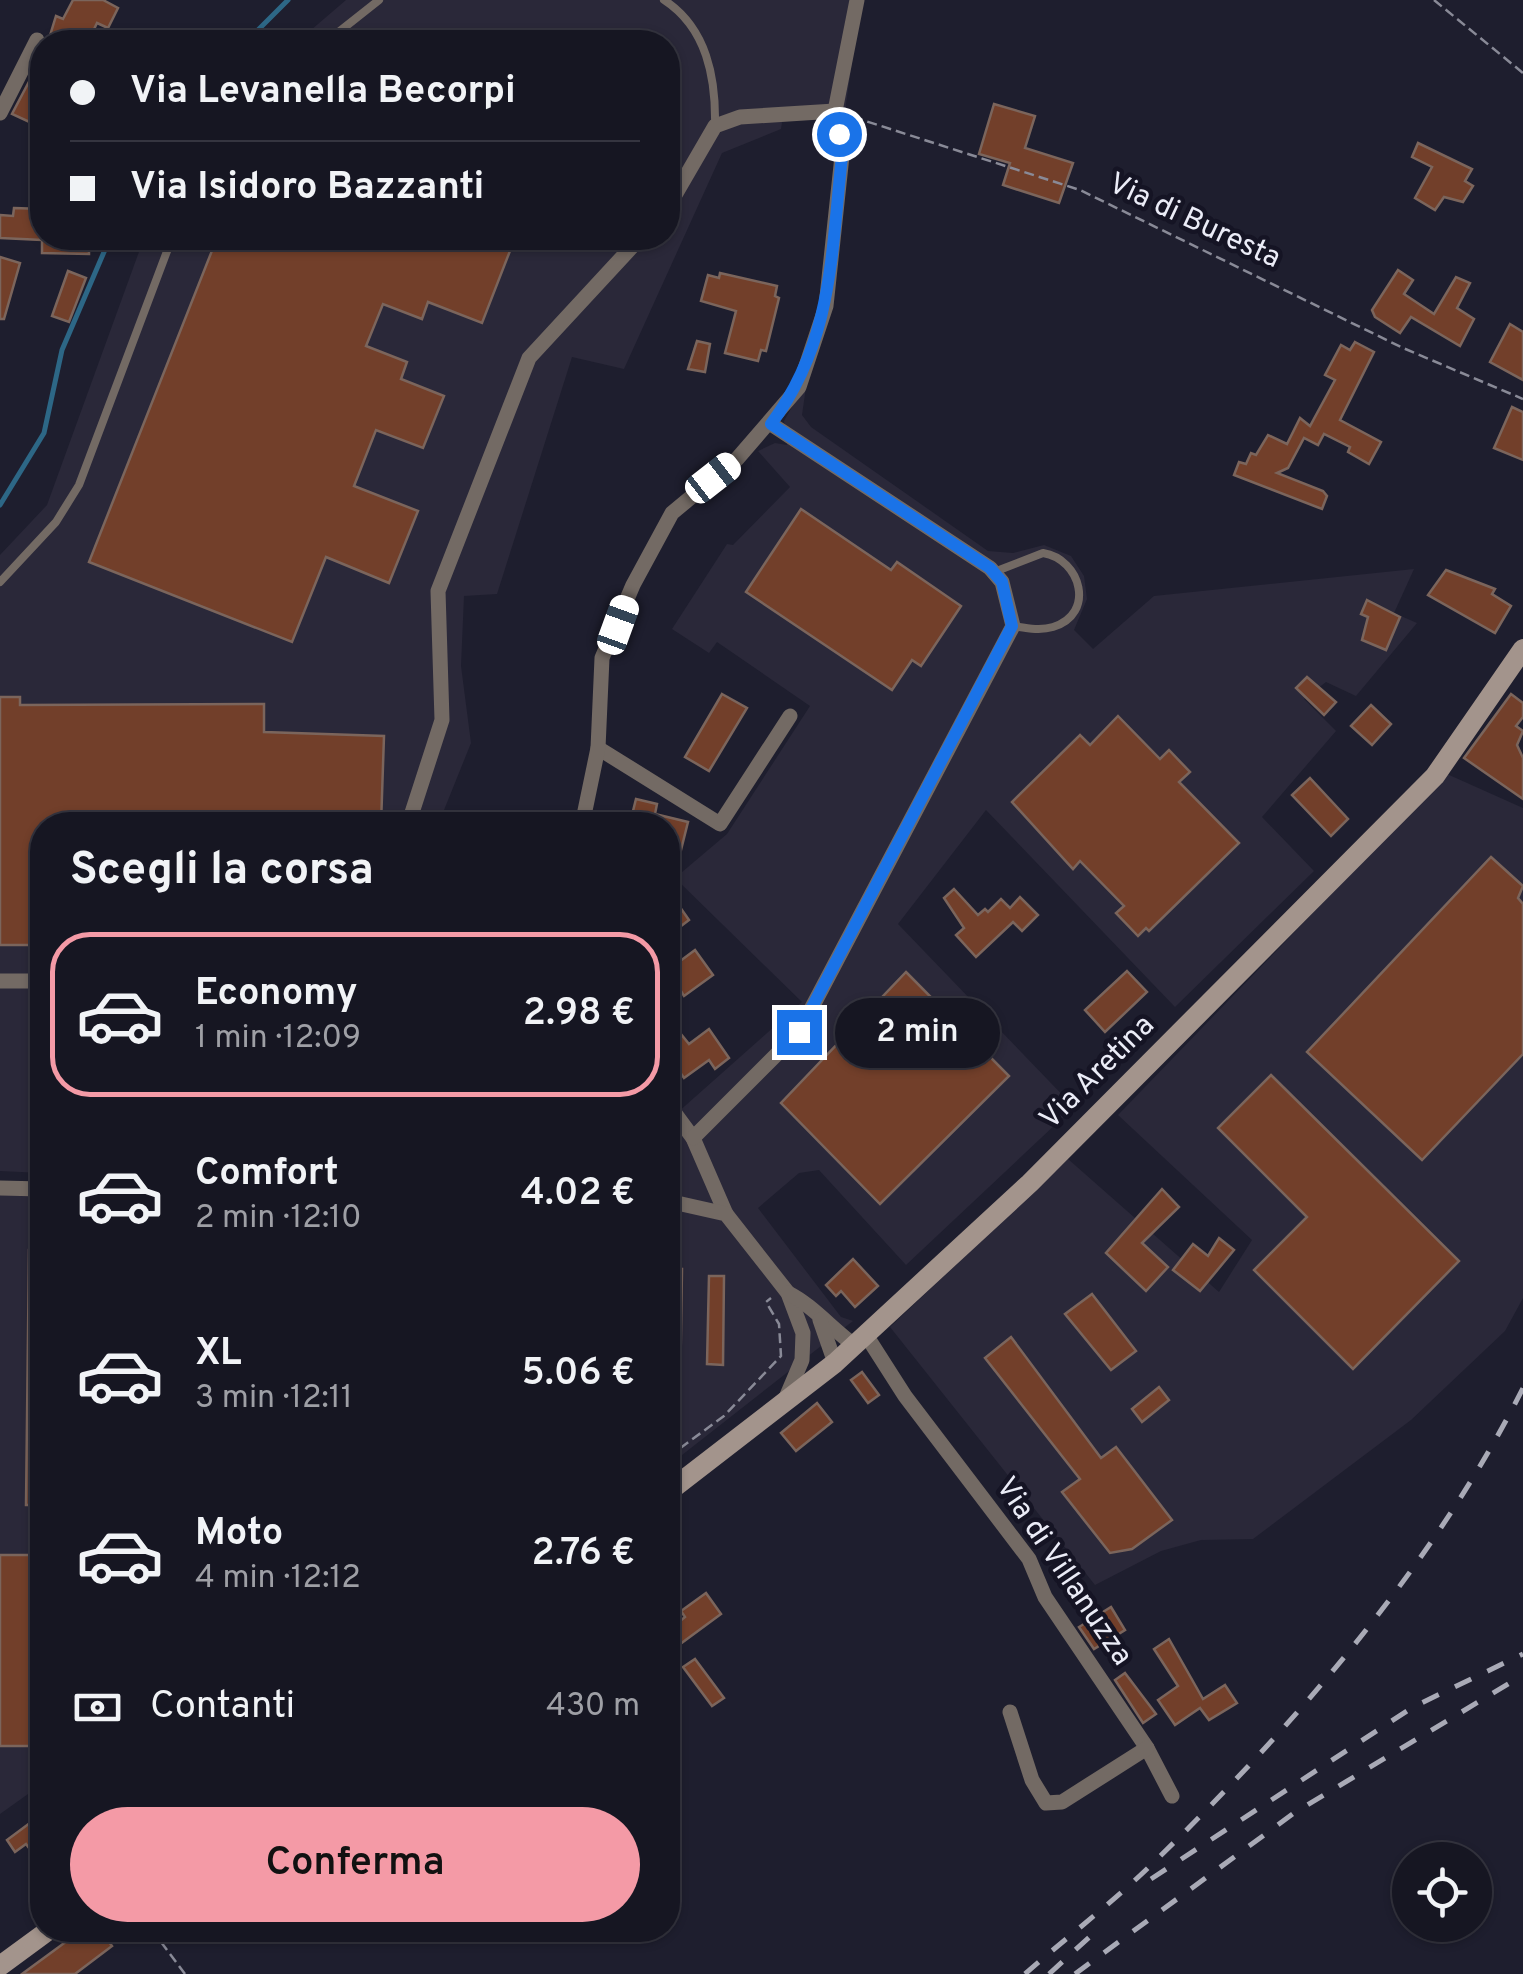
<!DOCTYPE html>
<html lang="it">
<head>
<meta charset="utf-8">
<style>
  body { margin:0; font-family:Overpass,sans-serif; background:#23232f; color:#f1f3f6; height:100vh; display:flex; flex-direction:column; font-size:38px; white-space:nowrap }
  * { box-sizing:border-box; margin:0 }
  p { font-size:32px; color:#9e9fa5 }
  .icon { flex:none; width:55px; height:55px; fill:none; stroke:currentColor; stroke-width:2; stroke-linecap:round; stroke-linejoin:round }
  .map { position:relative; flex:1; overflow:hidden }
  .drawer { position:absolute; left:30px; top:812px; width:650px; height:1130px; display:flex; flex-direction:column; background:#161622; border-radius:40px; box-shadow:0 2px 8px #0004,0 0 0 2px #353540 }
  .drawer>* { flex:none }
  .banner { position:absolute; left:30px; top:30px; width:650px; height:220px; border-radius:40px; box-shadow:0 2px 8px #0004,0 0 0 2px #353540; display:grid; align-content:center; height:220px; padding:0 40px; background:#161622 }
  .buttons { position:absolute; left:1392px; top:1842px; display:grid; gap:20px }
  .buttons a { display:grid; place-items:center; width:100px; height:100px; border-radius:50%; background:#161622; box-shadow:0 2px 8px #0004,0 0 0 2px #353540; font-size:50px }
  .end { position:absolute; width:45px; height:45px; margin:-22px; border:12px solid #1a73e8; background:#fff; box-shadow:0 0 0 5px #fff }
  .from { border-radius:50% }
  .bubble { position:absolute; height:70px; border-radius:35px; background:#161622; box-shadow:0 2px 8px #0004,0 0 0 2px #353540; font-size:32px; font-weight:600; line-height:70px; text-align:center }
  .car { position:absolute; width:30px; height:60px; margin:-30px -15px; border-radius:12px; box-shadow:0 0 8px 2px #0007; background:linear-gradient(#fff 24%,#345 0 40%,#fff 0 76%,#345 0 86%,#fff 0) }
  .banner b { display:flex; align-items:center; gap:35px; height:95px; font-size:38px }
  .banner b+b { border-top:2px solid #353540 }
  .banner i { width:25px; height:25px; background:#f1f3f6 }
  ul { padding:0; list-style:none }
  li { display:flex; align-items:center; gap:30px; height:165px; margin:0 20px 15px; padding:0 20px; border:5px solid transparent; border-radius:40px }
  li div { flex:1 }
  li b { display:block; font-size:38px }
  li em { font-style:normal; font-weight:600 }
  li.active { border-color:#f49aa6 }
  li>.icon { width:90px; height:90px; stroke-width:1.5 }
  h2 { padding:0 40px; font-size:45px; line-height:120px }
  .pay { display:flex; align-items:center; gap:25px; height:110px; padding:0 40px; font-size:38px }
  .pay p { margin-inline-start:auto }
  .primary-button { display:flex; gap:20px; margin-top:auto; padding:20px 40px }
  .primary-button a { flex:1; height:115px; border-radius:60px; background:#f49aa6; color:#111; font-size:40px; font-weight:600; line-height:115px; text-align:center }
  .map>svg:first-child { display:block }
  .industrial { fill:#2a2839 }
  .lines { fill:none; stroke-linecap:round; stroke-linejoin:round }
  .stream { stroke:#2d6786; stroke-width:5 }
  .building { fill:#723f2a; stroke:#7b655c; stroke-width:2.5 }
  .path { stroke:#898a97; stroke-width:2.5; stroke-dasharray:10 5; stroke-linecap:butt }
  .lane { stroke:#736a64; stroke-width:8 }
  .street { stroke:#736a64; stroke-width:15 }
  .secondary { stroke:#a3948c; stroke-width:20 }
  .rail { stroke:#a9aab6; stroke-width:5; stroke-dasharray:18 18; stroke-linecap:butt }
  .route { stroke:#1a73e8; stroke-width:12 }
  .labels { text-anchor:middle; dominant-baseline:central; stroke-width:9; stroke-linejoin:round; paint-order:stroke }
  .street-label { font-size:30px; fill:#ebecf7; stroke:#151424 }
</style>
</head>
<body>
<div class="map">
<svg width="1523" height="1974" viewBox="0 0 1523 1974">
  <rect width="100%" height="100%" fill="#1e1e2e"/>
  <g class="industrial">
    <polygon points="346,0 861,0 844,118 784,109 781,129 722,153 624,369 572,357 497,594 464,596 461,666 471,743 438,825 42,825 42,1173 0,1171 0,555 47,505 144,238 668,238 668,42 297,42"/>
    <polygon points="807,380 802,415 811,427 988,551 1013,553 1044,545 1071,556 1084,576 1087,599 1074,630 1093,649 1154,596 1414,569 1394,613 1417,623 1356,696 1326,682 1304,699 1336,731 1262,817 1314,871 1175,1007 986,810 898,924 1074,1107 906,1265 819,1170 799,1173 758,1208 841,1317 853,1321 668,1466 668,1121 802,1002 675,878 727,834 810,706 717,642 709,653 672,629 727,544 733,545 790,487 758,451 775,443 787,445 784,421"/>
    <polygon points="1447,774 1523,808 1523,1298 1505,1331 1411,1420 1253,1539 1201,1540 1161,1551 1095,1585 890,1327 1068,1159 1219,1292 1252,1240 1118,1115"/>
    <polygon points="42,1188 42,1784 0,1814 0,1190"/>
  </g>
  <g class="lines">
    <g class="stream">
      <polyline points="246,42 288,0"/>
      <polyline points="0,505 44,433 62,350 110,238"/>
    </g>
  </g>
  <g class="building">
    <polygon points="73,0 103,0 118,8 108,28 97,23 88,42 48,42 56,16 63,19"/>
    <polygon points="42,57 42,111 36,125 12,114"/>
    <polygon points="994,104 1035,116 1025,148 1073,163 1059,203 1003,185 1010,163 979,154"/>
    <polygon points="1418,143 1472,169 1465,181 1473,186 1463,202 1444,197 1435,210 1415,198 1432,167 1412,157"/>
    <polygon points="14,208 42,209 42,238 89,238 89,254 42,253 42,240 0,238 0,215 13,216"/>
    <polygon points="217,238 267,238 281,243 283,238 515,238 482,323 428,302 422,319 383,304 366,346 407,362 401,379 444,396 423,448 376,430 354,486 418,511 389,583 326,557 292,642 89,562"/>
    <polygon points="0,257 20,263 4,319 0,319"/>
    <polygon points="1398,270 1413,280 1404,294 1434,314 1456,277 1470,283 1457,308 1474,319 1460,346 1411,317 1400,333 1375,317 1372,310"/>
    <polygon points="68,271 86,278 69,322 52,316"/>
    <polygon points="720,273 777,286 775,296 779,298 766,351 761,350 758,361 725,353 736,311 701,301 708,275 719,278"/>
    <polygon points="1510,324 1523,332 1523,380 1490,362"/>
    <polygon points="697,341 710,344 705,372 688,369"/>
    <polygon points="1355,342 1374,352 1340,420 1381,442 1369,464 1348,452 1350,447 1324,434 1318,445 1304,438 1288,468 1277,473 1323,491 1327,496 1322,509 1234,475 1239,462 1246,464 1251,453 1256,455 1268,435 1287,444 1300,418 1310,426 1335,380 1325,375 1341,345 1350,350"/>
    <polygon points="1512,407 1523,412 1523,460 1494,448"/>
    <polygon points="801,509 891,570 897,562 961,606 921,666 912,660 892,690 746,592"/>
    <polygon points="1446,570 1495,589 1492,594 1511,606 1495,633 1428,595"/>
    <polygon points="1367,600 1400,617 1386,650 1362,640 1368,617 1361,614"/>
    <polygon points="1307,677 1336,702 1324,715 1296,688"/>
    <polygon points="722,694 747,708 709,771 685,757"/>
    <polygon points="1511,694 1523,703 1523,717 1516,726 1523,731 1517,745 1523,758 1523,799 1464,758"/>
    <polygon points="0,697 20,697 20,705 264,704 264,732 384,736 381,825 42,825 42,945 0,945"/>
    <polygon points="1371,705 1391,724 1372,745 1351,726"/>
    <polygon points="1118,716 1160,759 1169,750 1190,772 1179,782 1239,843 1149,931 1146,928 1138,936 1116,913 1124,906 1080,861 1073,869 1012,802 1080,735 1090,745"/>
    <polygon points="1310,778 1348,819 1331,836 1292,795"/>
    <polygon points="636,799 657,804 655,814 688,822 680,854 668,851 668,825 630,823"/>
    <polygon points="1491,857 1523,886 1518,898 1523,904 1523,1054 1422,1160 1307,1052"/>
    <polygon points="954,889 978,915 985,909 988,912 1001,899 1010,908 1020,897 1038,915 1022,931 1013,922 976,957 956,935 964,928 944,898"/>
    <polygon points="668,890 689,920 668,936"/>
    <polygon points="695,950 713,975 684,996 668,970"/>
    <polygon points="1127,971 1147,992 1105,1032 1085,1010"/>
    <polygon points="906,972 1009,1076 880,1204 781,1103"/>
    <polygon points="668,1018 689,1044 709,1029 729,1058 715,1069 709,1060 684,1078 675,1065 668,1070"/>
    <polygon points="1271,1075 1459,1261 1353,1369 1254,1270 1307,1217 1218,1128"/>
    <polygon points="1162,1189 1179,1207 1142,1243 1168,1267 1146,1291 1106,1253"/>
    <polygon points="1219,1238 1234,1250 1200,1291 1173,1270 1193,1244 1208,1256"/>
    <polygon points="29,1250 42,1250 42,1505 26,1505"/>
    <polygon points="853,1259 878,1286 855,1307 841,1291 836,1296 826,1285"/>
    <polygon points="668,1268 682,1269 680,1396 668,1396"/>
    <polygon points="709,1276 724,1276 723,1365 707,1364"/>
    <polygon points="1092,1294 1136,1351 1111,1370 1065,1314"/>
    <polygon points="1011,1337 1101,1458 1116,1447 1172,1520 1132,1549 1110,1553 1062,1492 1080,1479 985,1358"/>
    <polygon points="862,1372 879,1395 868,1403 851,1380"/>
    <polygon points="1159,1387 1169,1400 1142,1422 1132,1409"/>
    <polygon points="817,1403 832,1422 796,1451 781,1433"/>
    <rect x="0" y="1555" width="42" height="191"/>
    <polygon points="706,1593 721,1614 668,1653 668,1631 685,1617 681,1611"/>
    <polygon points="1111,1607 1125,1630 1094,1649 1079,1627"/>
    <polygon points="1169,1639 1203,1699 1225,1685 1237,1703 1209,1720 1200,1708 1175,1725 1158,1700 1178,1686 1154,1649"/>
    <polygon points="695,1659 724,1698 712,1706 683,1667"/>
    <polygon points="1125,1673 1156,1714 1143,1723 1115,1680"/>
    <polygon points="42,1814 42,1851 35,1856 26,1844 15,1852 7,1840"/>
    <polygon points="82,1930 100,1930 112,1946 75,1974 22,1974"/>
  </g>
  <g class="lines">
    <g class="path">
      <polyline points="1434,0 1523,73"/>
      <polyline points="853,117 1080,190 1403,348 1523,399"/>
      <polyline points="668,1457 724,1416 781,1356 779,1324 766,1302 771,1298"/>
      <polyline points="152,1930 185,1974"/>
    </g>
    <g class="lane">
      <path d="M664,0c43,28 52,78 51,126"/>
      <polyline points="326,42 379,0"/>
      <path d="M994,572l49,-19c38,6 53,61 10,74 -13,4 -27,1 -40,-1"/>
      <polyline points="0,582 56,522 79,485 172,238"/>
    </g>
    <g class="street">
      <polyline points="0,113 37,40"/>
      <polyline points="668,207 715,126 740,117 835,111"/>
      <polyline points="598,748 720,824 790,716"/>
      <polyline points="408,825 442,720 438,591 529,358 640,238"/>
      <polyline points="582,825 598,748 602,658 633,585 672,513 737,459 799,387 826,306 842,156 835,111 857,0"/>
      <polyline points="0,981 42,981"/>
      <polyline points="668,1104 693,1138 726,1214"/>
      <polyline points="693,1138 799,1032 1013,626 1002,582 990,568 771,424"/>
      <polyline points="0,1188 42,1189"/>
      <polyline points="668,1201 726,1214 788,1293 803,1333 802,1360 785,1400"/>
      <path d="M788,1293c24,12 43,35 66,52"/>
      <polyline points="820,1320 835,1363"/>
      <polyline points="866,1335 905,1396 1029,1559 1045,1597 1147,1748 1172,1796"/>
      <polyline points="1010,1712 1032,1780 1046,1803 1062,1802 1147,1748"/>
    </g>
    <g class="secondary">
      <polyline points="668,1492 835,1363 1030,1183 1435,776 1523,649"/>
      <polyline points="0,1966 49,1930"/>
    </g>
    <g class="rail">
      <polyline points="1151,1879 1413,1707 1523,1654"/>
      <path d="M1025,1974c42,-37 87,-71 126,-109 143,-139 282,-298 372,-477"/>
      <polyline points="1049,1974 1096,1931"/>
      <polyline points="1075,1974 1294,1813 1523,1675"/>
    </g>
  </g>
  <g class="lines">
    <path class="route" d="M799,1032l213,-406 -10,-44 -12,-14 -219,-144c62,-83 60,-169 71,-268l-3,-22"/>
  </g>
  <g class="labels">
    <g class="street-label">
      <text transform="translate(1194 222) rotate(25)">Via di Buresta</text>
      <text transform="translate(1098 1073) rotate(-45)">Via Aretina</text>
      <text transform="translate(1063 1572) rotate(56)">Via di Villanuzza</text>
    </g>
  </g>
</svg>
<div class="buttons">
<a><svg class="icon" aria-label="locate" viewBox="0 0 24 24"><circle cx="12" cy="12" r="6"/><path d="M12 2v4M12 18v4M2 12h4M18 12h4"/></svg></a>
</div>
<i class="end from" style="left:839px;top:134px"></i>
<i class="end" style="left:799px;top:1032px"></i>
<div class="bubble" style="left:835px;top:998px;width:165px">2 min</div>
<i class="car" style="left:713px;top:478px;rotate:52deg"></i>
<i class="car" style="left:618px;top:625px;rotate:20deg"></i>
<div class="banner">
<b><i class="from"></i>Via Levanella Becorpi</b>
<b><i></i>Via Isidoro Bazzanti</b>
</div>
<section class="drawer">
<h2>Scegli la corsa</h2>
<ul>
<li class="active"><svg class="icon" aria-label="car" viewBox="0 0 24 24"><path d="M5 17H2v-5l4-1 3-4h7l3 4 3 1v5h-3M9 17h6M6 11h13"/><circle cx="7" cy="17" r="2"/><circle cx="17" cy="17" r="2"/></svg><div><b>Economy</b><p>1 min · 12:09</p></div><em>2.98 €</em></li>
<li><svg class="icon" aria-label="car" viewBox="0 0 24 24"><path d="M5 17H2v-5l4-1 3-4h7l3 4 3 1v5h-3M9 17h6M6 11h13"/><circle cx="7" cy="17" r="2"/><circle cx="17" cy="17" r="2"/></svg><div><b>Comfort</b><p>2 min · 12:10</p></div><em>4.02 €</em></li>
<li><svg class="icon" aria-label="car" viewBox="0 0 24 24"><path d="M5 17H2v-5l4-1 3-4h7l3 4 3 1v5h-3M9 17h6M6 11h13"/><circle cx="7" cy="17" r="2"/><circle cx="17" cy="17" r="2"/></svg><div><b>XL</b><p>3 min · 12:11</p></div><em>5.06 €</em></li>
<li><svg class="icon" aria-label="car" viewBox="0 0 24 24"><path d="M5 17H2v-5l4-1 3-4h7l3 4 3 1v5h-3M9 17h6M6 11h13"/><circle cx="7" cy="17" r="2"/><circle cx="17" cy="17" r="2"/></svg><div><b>Moto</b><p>4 min · 12:12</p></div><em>2.76 €</em></li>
</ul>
<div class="pay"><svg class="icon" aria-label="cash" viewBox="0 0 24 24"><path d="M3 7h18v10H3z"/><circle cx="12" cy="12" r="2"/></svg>Contanti<p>430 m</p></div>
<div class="primary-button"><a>Conferma</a></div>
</section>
</div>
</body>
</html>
